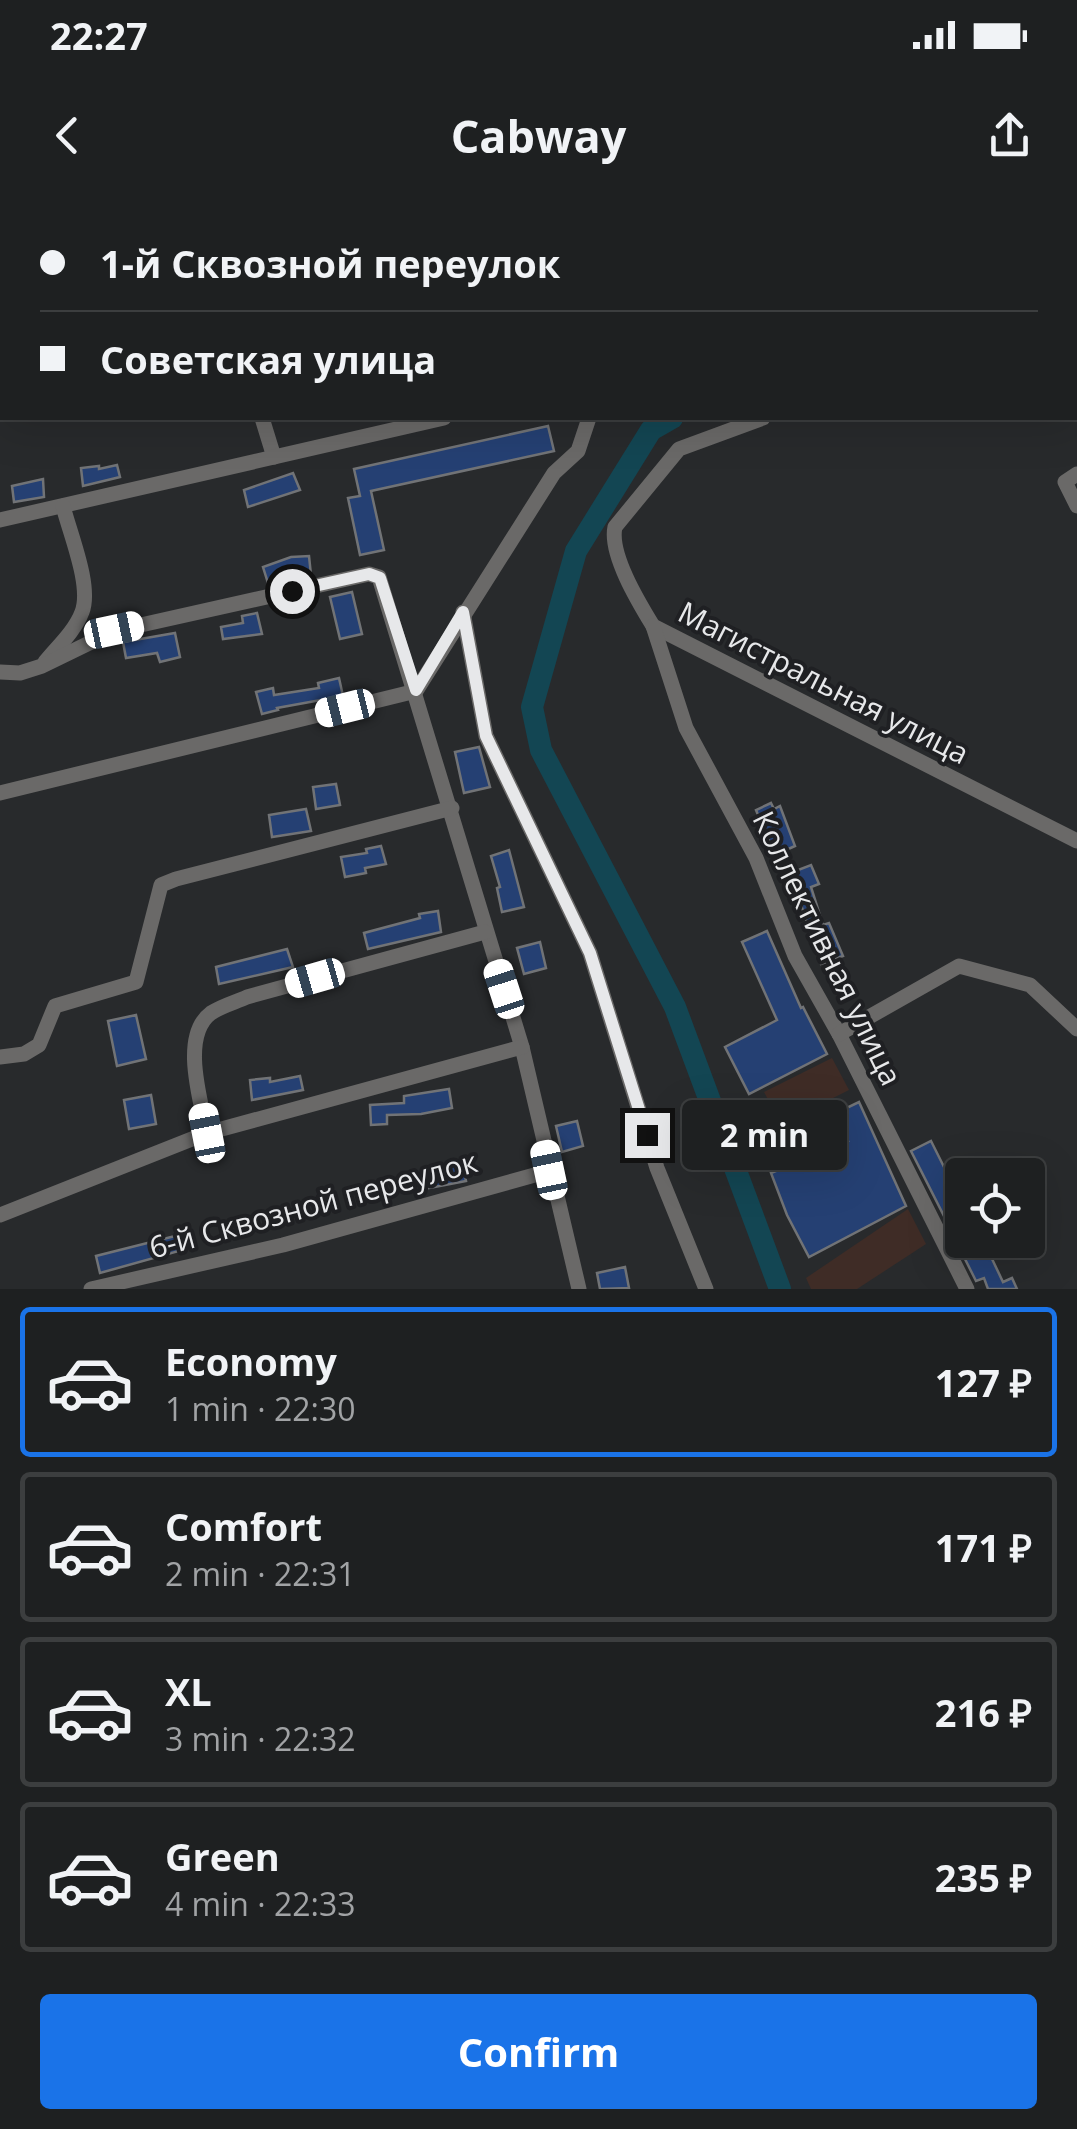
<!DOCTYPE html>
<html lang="en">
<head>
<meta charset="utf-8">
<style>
  body { margin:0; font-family:"Open Sans",sans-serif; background:#26282a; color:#f1f3f6; height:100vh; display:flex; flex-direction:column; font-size:38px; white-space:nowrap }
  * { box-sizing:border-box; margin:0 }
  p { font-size:32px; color:#a1a3a5 }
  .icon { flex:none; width:55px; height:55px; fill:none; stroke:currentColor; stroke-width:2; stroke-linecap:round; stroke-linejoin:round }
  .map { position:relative; height:1089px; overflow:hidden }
  .panel { display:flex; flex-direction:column; background:#1e2021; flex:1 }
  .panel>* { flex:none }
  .banner { position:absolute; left:0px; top:0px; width:1078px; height:220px; box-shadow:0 10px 40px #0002,0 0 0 2px #3c3e3f; display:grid; align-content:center; height:220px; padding:0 40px; background:#1e2021 }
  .tools { position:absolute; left:945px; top:958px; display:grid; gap:20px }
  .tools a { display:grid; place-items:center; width:100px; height:100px; border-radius:10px; background:#1e2021; box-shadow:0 10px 40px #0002,0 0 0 2px #3c3e3f; font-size:50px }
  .end { position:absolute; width:45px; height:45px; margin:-22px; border:12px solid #e7e8ea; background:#111; box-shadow:0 0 0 5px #111 }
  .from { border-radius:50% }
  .bubble { position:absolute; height:70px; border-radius:10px; background:#1e2021; box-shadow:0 10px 40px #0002,0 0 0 2px #3c3e3f; font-size:32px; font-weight:700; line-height:70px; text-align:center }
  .car { position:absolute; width:30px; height:60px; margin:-30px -15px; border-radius:12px; box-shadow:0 0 8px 2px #0007; background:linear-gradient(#fff 24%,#345 0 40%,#fff 0 76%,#345 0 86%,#fff 0) }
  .banner b { display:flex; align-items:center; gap:35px; height:95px; font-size:38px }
  .banner b+b { border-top:2px solid #3c3e3f }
  .banner i { width:25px; height:25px; background:#f1f3f6 }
  ul { padding:18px 0 0; list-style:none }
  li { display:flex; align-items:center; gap:30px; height:150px; margin:0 20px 15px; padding:0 20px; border:5px solid #3c3e3f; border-radius:10px }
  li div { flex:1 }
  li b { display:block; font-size:38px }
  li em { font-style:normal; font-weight:700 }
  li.selected { border-color:#1a73e8 }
  li>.icon { width:90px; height:90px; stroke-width:1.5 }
  .cta { display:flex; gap:20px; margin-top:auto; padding:20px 40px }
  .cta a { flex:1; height:115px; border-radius:10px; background:#1a73e8; color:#fff; font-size:40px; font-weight:700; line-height:115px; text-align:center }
  .status { display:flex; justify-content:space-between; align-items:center; height:70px; padding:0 50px; background:#1e2021; direction:ltr }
  .status svg { height:28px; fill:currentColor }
  header { display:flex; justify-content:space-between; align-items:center; height:130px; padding:0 40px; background:#1e2021; font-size:45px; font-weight:700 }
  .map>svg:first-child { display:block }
  .commercial { fill:#3f2c26 }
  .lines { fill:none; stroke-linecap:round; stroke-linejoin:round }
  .river { stroke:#134653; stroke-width:22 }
  .building { fill:#254073; stroke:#717376; stroke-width:2.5 }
  .path { stroke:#77797b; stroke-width:2.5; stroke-dasharray:2.5 8; stroke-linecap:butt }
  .minor { stroke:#6a6968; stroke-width:15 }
  .route { stroke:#e7e8ea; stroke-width:12 }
  .labels { text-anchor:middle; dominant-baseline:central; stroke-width:8; stroke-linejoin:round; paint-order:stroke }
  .street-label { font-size:30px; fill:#e7e8ea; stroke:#1f2023 }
</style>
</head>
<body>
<div class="status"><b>22:27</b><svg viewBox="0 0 49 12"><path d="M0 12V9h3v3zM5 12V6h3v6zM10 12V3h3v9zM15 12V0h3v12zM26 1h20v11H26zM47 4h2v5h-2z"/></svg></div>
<header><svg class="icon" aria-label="back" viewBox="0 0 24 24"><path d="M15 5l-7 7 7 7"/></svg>Cabway<svg class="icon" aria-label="share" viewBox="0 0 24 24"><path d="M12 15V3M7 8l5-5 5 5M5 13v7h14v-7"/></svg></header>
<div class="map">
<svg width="1077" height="1089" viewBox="0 0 1077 1089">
  <rect width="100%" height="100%" fill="#282a2c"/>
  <g class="commercial">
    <polygon points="832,858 849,890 781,924 764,892"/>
    <polygon points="908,1009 926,1044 857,1089 811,1089 806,1078"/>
  </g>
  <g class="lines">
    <g class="river">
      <polyline points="1075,62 1077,61"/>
      <polyline points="672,218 651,230 576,351 532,507 541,550 675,807 780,1089"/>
    </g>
  </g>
  <g class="building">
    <polygon points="548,226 554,251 371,291 384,350 360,355 348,298 360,296 354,269"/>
    <polygon points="117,265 120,277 83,286 81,268 99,266 99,269"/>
    <polygon points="293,273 300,290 248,307 244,290"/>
    <polygon points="43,279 44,297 14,302 12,286"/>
    <polygon points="309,356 311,375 268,383 263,367 291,357"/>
    <polygon points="352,392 362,434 340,439 330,397"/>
    <polygon points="257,413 262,434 223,439 221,427 243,423 242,416"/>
    <polygon points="175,433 180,457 160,462 157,453 126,458 123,442"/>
    <polygon points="339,478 343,496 277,508 278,510 262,514 256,492 273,488 274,495 319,488 318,483"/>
    <polygon points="479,547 490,587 464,593 455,552"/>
    <polygon points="336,584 340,605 316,609 313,587"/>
    <polygon points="771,603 774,609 780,606 795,646 775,655 756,610"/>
    <polygon points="306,609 311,631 272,637 269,615"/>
    <polygon points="381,646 386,664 365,668 366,673 345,677 341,657 367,653 366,649"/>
    <polygon points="509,650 524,707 502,712 497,688 500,687 491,656"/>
    <polygon points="811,665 819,684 811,687 823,725 829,723 843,756 821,764 797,693 793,695 785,675"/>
    <polygon points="438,711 441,732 368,749 364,733 420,718 419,714"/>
    <polygon points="767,731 801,808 803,807 827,854 749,894 725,847 777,820 742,742"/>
    <polygon points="540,742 546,768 524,774 517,748"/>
    <polygon points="287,749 293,767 219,784 216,767"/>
    <polygon points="136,815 146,859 117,866 108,821"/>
    <polygon points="300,876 303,890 252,900 250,880 270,878 270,882"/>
    <polygon points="449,889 452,908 421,914 387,915 387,924 371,925 370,905 404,903 404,896"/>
    <polygon points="151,895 156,924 129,929 124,900"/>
    <polygon points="859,902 906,1006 809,1057 787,1015 771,973 848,941 836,913"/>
    <polygon points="577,921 583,946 562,952 556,926"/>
    <polygon points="931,941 962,1003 962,1009 945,1018 911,951"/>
    <polygon points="462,961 466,981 429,988 425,973"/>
    <polygon points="175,1036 179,1051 100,1073 96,1056"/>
    <polygon points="979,1040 983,1040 1003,1082 1012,1078 1017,1089 988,1089 984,1078 976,1081 960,1049"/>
    <polygon points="625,1067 629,1088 600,1089 597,1073"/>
  </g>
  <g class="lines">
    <polyline class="path" points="917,2 920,0"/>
    <g class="minor">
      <polyline points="214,0 214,2"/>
      <polyline points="847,0 850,2"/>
      <polyline points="52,2 54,0"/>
      <polyline points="333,2 346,0"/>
      <polyline points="832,2 833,0"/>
      <polyline points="1075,8 1077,8"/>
      <polyline points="1075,124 1077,126"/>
      <polyline points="0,190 2,190"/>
      <polyline points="262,218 274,257"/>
      <path d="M763,218l-84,31 -64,78c-6,27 24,76 38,99l424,215"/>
      <polyline points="1077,274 1065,282 1077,306"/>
      <polyline points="0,320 444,218"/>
      <polyline points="463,412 486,536 590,753 657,968 706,1089"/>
      <polyline points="653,426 686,528 756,658 795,756 839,834 967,1089"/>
      <path d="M45,462c12,-15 30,-31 37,-50 10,-26 -12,-78 -19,-106"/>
      <polyline points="0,472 20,473 42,466 114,431 369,374 379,377 522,847 579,1089"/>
      <polyline points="0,593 416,491 554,273 578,251 589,218"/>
      <polyline points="839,834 959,766 1030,785 1077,829"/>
      <polyline points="0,857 24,854 39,845 55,806 136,782 161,685 176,679 452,608"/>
      <path d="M207,933c-6,-32 -27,-97 4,-120 10,-7 25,-11 36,-16l238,-65"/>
      <polyline points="0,1015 207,933 522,847"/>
      <polyline points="91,1089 283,1045 549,971"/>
    </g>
  </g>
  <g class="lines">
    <polyline class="route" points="292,391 369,374 380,378 416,490 463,412 486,536 590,753 647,935"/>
  </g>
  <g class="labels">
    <g class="street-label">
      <text transform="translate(824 482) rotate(27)">Магистральная улица</text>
      <text transform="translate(828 748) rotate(64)">Коллективная улица</text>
      <text transform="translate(313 1004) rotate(-15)">6-й Сквозной переулок</text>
    </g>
  </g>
</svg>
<div class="tools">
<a><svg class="icon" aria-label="locate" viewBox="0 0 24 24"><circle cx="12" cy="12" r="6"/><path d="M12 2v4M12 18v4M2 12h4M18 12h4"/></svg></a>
</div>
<i class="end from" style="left:292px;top:391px"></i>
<i class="end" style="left:647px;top:935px"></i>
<div class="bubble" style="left:682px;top:900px;width:165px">2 min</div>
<i class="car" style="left:114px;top:430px;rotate:78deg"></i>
<i class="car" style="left:345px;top:508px;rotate:256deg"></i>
<i class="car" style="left:315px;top:778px;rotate:254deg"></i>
<i class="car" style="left:504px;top:789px;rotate:342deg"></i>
<i class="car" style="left:207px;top:933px;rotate:349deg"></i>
<i class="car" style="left:549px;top:970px;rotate:348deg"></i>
<div class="banner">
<b><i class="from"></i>1-й Сквозной переулок</b>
<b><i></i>Советская улица</b>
</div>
</div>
<section class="panel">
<ul>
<li class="selected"><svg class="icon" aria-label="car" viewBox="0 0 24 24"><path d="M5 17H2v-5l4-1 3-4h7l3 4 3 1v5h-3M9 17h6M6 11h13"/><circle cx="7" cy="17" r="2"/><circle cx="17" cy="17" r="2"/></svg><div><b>Economy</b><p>1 min · 22:30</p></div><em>127 ₽</em></li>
<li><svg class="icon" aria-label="car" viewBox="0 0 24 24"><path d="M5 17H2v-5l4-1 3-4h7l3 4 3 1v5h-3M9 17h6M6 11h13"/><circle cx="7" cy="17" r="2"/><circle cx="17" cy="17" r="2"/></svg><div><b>Comfort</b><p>2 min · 22:31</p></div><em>171 ₽</em></li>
<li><svg class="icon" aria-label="car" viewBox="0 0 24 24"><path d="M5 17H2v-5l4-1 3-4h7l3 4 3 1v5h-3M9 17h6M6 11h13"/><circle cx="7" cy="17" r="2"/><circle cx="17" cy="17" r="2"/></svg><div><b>XL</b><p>3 min · 22:32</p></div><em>216 ₽</em></li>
<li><svg class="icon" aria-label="car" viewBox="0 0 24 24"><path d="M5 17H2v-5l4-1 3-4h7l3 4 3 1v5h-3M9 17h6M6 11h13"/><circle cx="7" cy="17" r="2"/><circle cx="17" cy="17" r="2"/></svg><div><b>Green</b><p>4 min · 22:33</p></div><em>235 ₽</em></li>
</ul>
<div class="cta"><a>Confirm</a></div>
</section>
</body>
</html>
